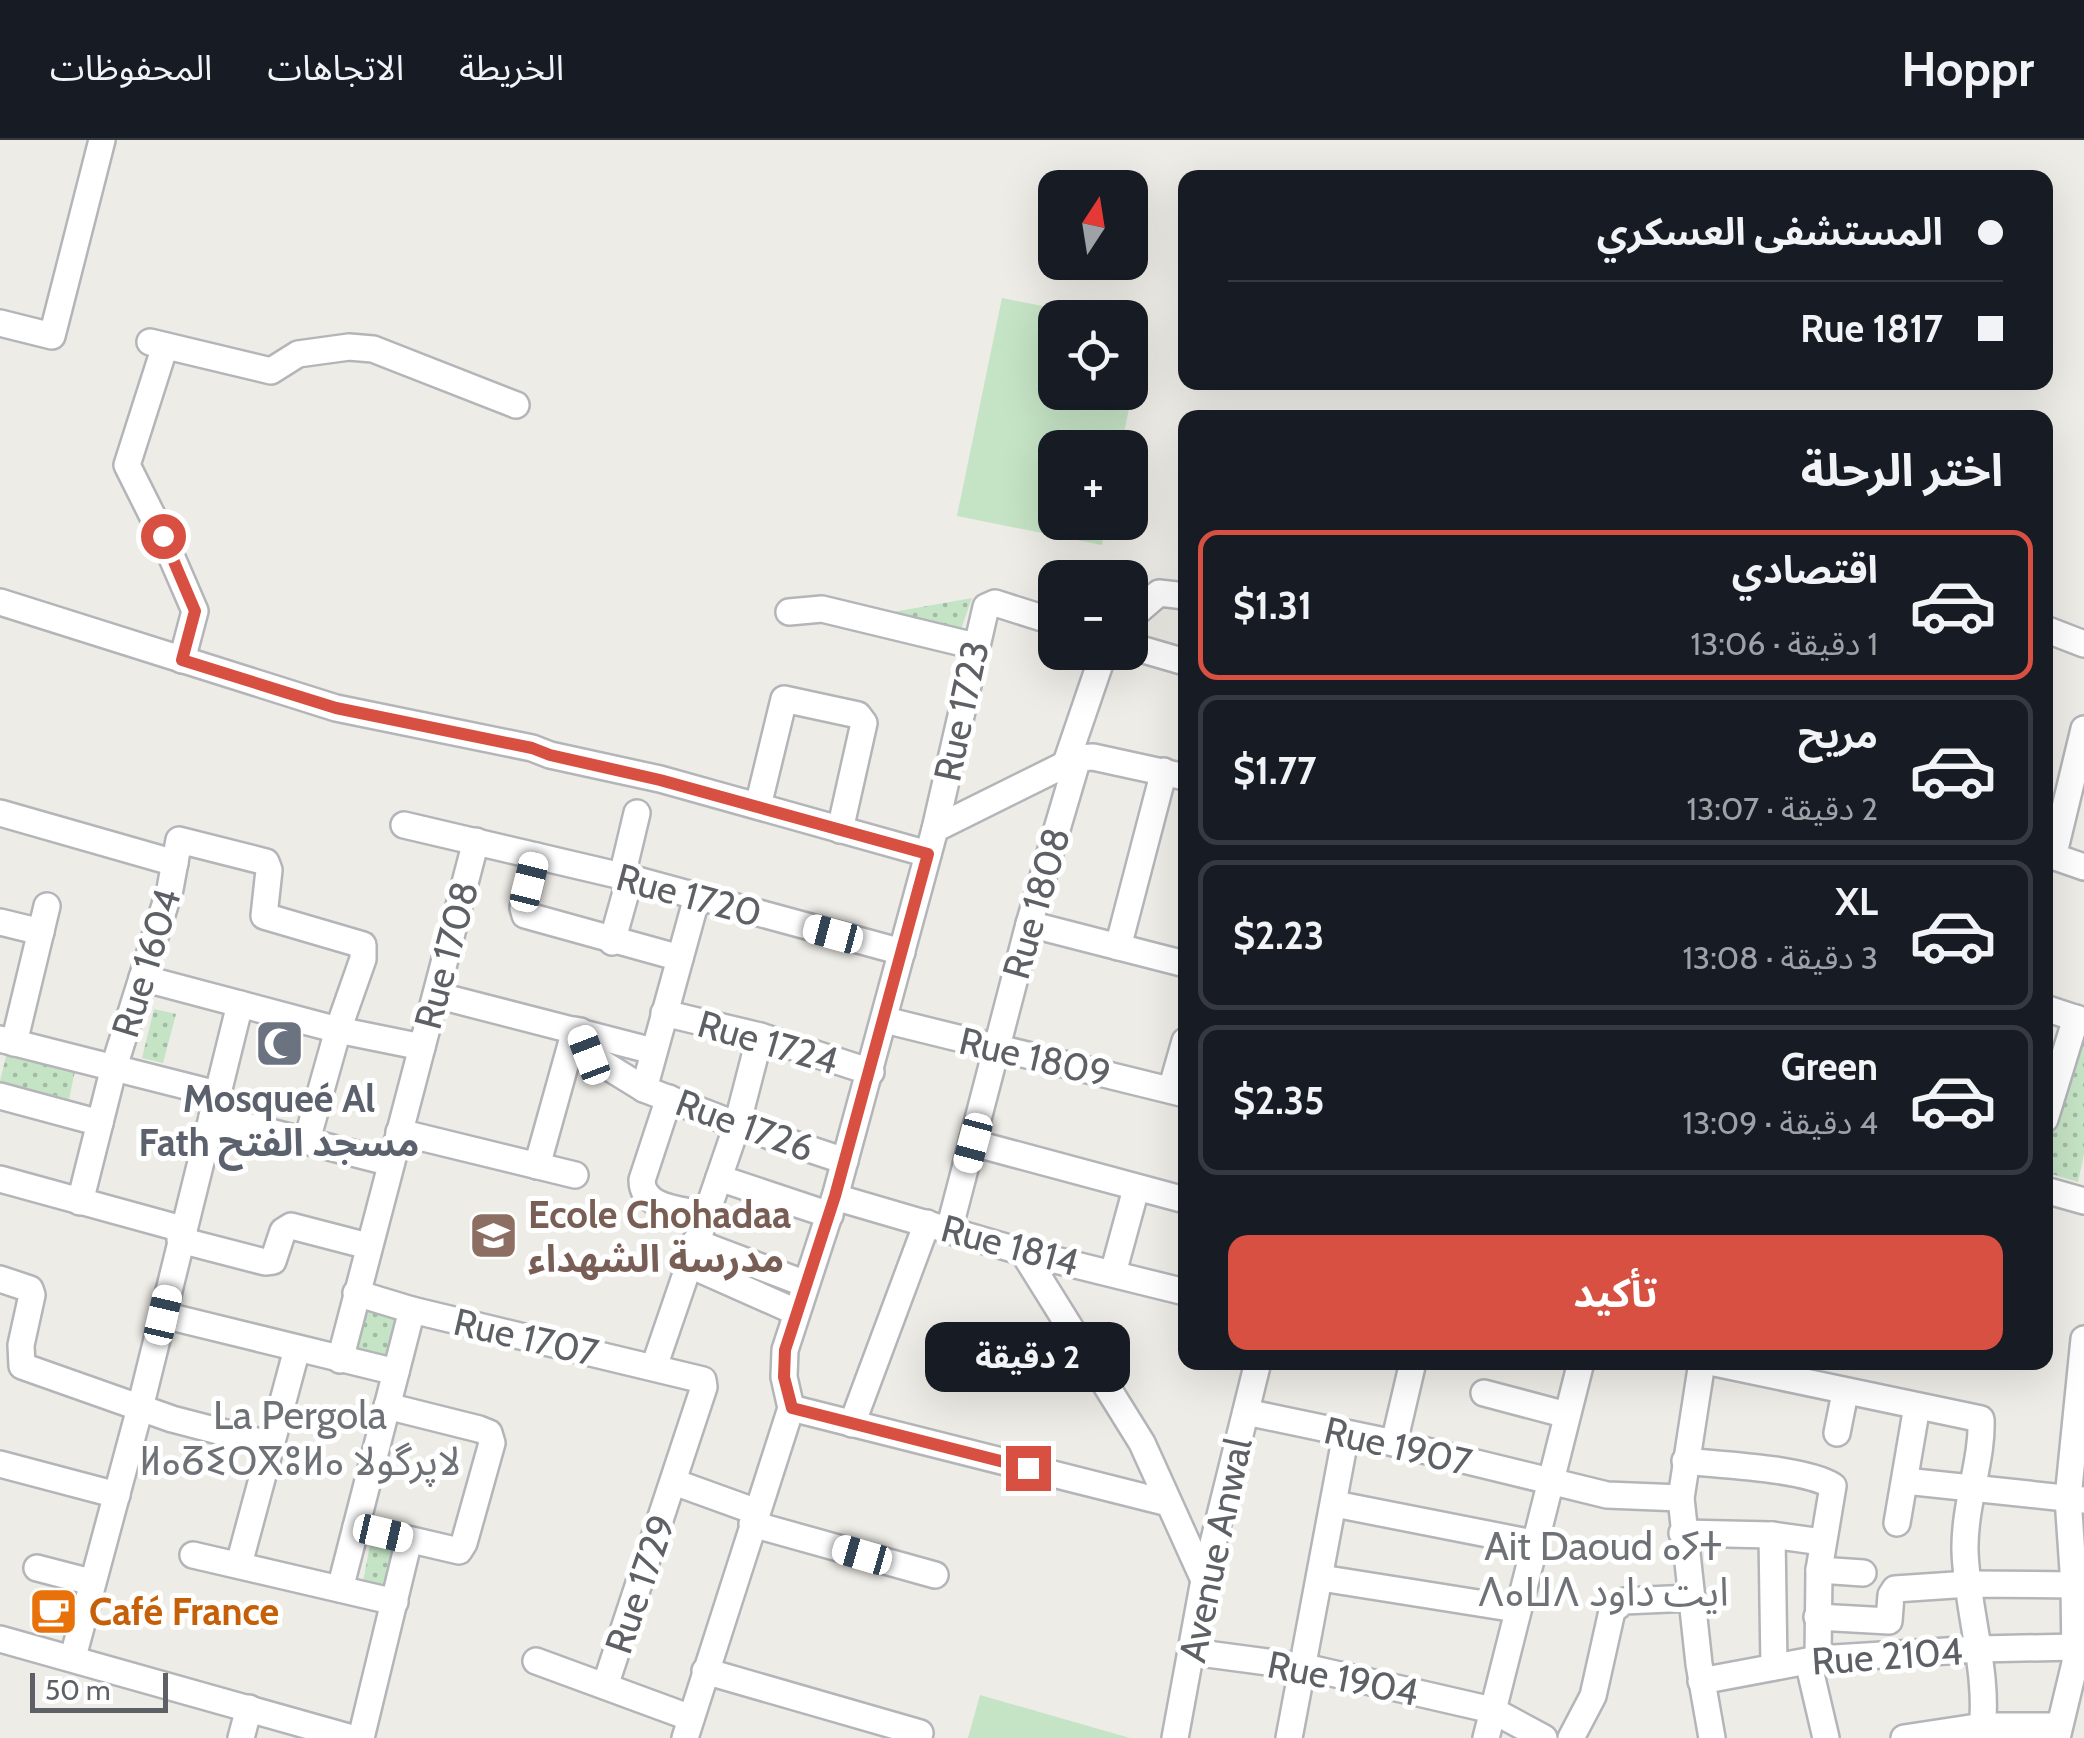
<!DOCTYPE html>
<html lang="ar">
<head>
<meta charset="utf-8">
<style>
  body { margin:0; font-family:Cabin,"Noto Sans Arabic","Noto Sans Tifinagh",sans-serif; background:#20242c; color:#f1f3f6; direction:rtl; height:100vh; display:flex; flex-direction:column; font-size:38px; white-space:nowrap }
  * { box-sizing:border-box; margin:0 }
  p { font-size:32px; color:#9ea1a6 }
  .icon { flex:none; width:55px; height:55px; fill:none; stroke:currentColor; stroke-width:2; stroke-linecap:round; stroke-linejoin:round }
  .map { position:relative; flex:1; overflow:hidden; direction:ltr }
  .drawer { position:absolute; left:1178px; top:270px; width:875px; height:960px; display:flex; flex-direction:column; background:#171b24; border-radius:20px; box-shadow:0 10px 40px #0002; direction:rtl }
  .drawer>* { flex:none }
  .banner { position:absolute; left:1178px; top:30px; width:875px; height:220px; border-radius:20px; box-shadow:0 10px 40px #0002; direction:rtl; display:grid; align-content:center; height:220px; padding:0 50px; background:#171b24 }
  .needle { width:65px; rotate:12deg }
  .buttons { position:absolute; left:1038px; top:30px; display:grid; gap:20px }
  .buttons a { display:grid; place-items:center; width:110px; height:110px; border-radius:20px; background:#171b24; box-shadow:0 10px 40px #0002; font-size:50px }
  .scale { position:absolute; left:30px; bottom:25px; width:138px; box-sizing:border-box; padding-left:10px; border:5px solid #5d6064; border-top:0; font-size:28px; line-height:35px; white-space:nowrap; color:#5d6064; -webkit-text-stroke:8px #fff; paint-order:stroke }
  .end { position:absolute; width:45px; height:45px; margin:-22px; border:12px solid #d75042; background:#fff; box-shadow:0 0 0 5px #fff }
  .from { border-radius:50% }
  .bubble { position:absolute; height:70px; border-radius:20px; background:#171b24; box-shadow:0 10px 40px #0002; font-size:32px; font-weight:700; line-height:70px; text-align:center; direction:rtl }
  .car { position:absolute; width:30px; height:60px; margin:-30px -15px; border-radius:12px; box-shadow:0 0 8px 2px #0007; background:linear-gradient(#fff 24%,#345 0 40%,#fff 0 76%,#345 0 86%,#fff 0) }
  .banner b { display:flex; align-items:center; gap:35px; height:95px; font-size:38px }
  .banner b+b { border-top:2px solid #363941 }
  .banner i { width:25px; height:25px; background:#f1f3f6 }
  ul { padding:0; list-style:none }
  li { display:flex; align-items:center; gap:30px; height:150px; margin:0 20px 15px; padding:0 30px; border:5px solid #363941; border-radius:20px }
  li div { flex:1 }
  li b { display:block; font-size:38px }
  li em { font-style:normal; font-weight:700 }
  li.current { border-color:#d75042 }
  li>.icon { width:90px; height:90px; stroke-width:1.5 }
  h2 { padding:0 50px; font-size:45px; line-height:120px }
  .cta { display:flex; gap:20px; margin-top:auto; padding:20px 50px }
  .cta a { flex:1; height:115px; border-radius:20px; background:#d75042; color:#fff; font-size:40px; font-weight:700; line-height:115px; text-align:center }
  header { display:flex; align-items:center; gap:60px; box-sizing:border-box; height:140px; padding:0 50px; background:#171b24; border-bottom:2px solid #363941 }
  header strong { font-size:48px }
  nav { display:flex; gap:55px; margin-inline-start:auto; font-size:35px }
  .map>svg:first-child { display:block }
  .green { fill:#c5e3c5 }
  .garden { fill:url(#garden-dots) }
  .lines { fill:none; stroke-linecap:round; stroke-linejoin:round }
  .minor-casing { stroke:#b3b5b9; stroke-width:30 }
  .minor { stroke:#fff; stroke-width:25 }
  .route { stroke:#d75042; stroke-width:12 }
  .labels { text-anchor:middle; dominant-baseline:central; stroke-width:10; stroke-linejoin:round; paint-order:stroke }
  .street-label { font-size:38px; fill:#5d6064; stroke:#fff }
  .worship-label { font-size:38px; font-weight:bold; fill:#5b616d; stroke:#fff }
  .education-label { font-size:38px; font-weight:bold; fill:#785e54; stroke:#fff; text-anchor:start }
  .food-label { font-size:38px; font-weight:bold; fill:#c56008; stroke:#fff; text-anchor:start }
  .neighbourhood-label { font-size:40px; fill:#6e7276; stroke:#fff }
</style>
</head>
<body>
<header>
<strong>Hoppr</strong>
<nav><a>الخريطة</a><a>الاتجاهات</a><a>المحفوظات</a></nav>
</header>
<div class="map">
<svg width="2084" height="1598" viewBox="0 0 2084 1598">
  <defs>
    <pattern id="garden-dots" width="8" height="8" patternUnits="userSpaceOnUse" patternTransform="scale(2.5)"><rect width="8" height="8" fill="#c5e3c5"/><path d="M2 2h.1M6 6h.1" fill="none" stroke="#a3bba4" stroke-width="1.8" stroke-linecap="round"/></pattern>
  </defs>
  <rect width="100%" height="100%" fill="#eeece6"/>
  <g class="green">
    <polygon points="1002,158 1098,177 1055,178 1055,252 1130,252 1130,184 1146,187 1121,307 1055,308 1055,382 1106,383 1102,405 957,376"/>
    <polygon points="980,1555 1130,1598 968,1598"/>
  </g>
  <g class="garden">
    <polygon points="972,458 960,492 893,472"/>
    <polygon points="154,869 176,874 163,923 142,918"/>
    <polygon points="2076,899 2084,902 2084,1014 2078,1042 2045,1032 2045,999"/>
    <polygon points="7,912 75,931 69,959 0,941"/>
    <polygon points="363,1164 402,1175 389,1221 349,1209"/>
    <polygon points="370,1405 394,1410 386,1452 362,1447"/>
  </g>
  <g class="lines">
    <defs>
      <g id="minor">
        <polyline points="0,183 52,196 102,0"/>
        <polyline points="150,202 271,231 298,214 349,207 373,209 516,265"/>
        <polyline points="165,206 127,325 163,397 195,471 182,520"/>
        <polyline points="0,462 336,568 532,608 550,615 660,639 928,714"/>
        <polyline points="789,472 822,469 975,506"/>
        <polyline points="1130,478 1159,453 1185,456"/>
        <polyline points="2045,489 2084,504"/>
        <polyline points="1130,506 1185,522"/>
        <polyline points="2084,589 2055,709 2058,718 2084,727"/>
        <polyline points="1066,623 1104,512"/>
        <polyline points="758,666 784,559 858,575 864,583 840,690"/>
        <polyline points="0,673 175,723"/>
        <polyline points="404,685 630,738 902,812"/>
        <polyline points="935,689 986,467 995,463 1055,482"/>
        <polyline points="536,716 523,768 525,775 680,818"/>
        <polyline points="622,736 637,673"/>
        <polyline points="0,782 41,792"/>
        <polyline points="1029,784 1185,824"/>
        <polyline points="612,802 630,738"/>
        <polyline points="1118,807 1164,631"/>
        <polyline points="142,838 338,890 422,907"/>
        <polyline points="436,855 653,911"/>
        <polyline points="2045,868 2084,881"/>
        <polyline points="664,873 760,896 871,932"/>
        <polyline points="885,880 1185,954"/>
        <polyline points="580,891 589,915 644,949 737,985 845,1021"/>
        <polyline points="0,899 217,954"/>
        <polyline points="14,903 47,766"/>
        <polyline points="644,949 697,757"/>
        <polyline points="1171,950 1185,901"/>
        <polyline points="0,956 100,983"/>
        <path d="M669,958l-27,82c0,29 40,29 63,35"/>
        <polyline points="212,977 391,1023"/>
        <polyline points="2045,979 2076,878"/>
        <polyline points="399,992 575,1035"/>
        <polyline points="973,1003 1185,1060"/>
        <polyline points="537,1026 575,890"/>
        <polyline points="719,1038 830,1075"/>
        <polyline points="0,1039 182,1089"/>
        <polyline points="2045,1050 2084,1061"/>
        <polyline points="835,1057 1023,1112 1185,1152"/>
        <polyline points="80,1062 114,927 170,749 179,700 266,722 269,730 264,776 363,805 363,819 338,890 307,1000"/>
        <polyline points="949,1090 1029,784 1078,618"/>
        <polyline points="180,1100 265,1122 273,1121 283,1091 291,1086 368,1106"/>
        <polyline points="695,1102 806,1144"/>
        <polyline points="1023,1112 1142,1303 1204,1440"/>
        <polyline points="688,1124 796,1172"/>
        <polyline points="1113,1133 1136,1049"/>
        <polyline points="0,1139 30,1149 32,1155 21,1205 22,1226 172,1279 272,1305"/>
        <polyline points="356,1153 412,1170 703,1240 704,1247 605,1546"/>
        <polyline points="163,1175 396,1232"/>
        <polyline points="340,1220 476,701"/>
        <polyline points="1702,1222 1681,1358 1699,1524 1712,1598"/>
        <path d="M1710,1222l271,57c2,40 -17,86 -16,132 2,61 26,126 16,187"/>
        <polyline points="654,1227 737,985 760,896"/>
        <polyline points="1484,1253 1567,1275"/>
        <polyline points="791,1268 1168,1363"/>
        <polyline points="1246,1272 1394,1303 1607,1355 1681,1358"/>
        <polyline points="852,1284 927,1083"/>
        <polyline points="1837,1293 1845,1253"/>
        <polyline points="1394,1303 1413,1222"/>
        <path d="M1685,1321c36,4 119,7 148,25l-14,84 -1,89"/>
        <polyline points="0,1324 117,1355"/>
        <polyline points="1905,1341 2084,1360"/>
        <polyline points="674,1342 757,1372"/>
        <polyline points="1335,1364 1533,1403"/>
        <polyline points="1897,1383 1917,1266"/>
        <polyline points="752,1384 935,1435"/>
        <polyline points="356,1387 459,1411 464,1403 492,1303 489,1293 479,1289 387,1266"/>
        <polyline points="1682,1393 1772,1395 1822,1402"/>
        <polyline points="1772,1395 1774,1527"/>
        <polyline points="193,1415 395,1462"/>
        <polyline points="239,1424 297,1209"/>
        <polyline points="37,1428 91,1442"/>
        <polyline points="1819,1430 1863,1433"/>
        <polyline points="1321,1438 1516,1469"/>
        <polyline points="340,1449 412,1170"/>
        <polyline points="1817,1477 1889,1481 1891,1455 1895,1449 1969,1444 2074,1445"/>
        <polyline points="0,1499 352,1598"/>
        <polyline points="1192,1512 1305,1527 1492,1570 1544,1598"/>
        <polyline points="73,1517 140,1268 240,864"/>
        <polyline points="536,1521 691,1578"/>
        <polyline points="1808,1521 1826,1598"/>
        <polyline points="705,1531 920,1593"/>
        <polyline points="1701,1541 1818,1519 1978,1509 2076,1507"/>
        <polyline points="241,1598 249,1568"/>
        <polyline points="361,1598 409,1400"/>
        <polyline points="685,1598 791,1268 784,1237 785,1210 835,1057 935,689 1078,618 1093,617 1185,637"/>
        <polyline points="1175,1598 1204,1440 1258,1222"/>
        <polyline points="1289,1598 1346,1294"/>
        <polyline points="1486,1598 1581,1222"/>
        <polyline points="1571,1598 1593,1556 1612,1471 1624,1461 1692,1458"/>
        <polyline points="1904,1598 1983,1586 2059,1586"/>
        <polyline points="2057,1598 2075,1523 2074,1445 2068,1358 2084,1199"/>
      </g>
    </defs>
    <use href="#minor" class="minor-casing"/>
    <use href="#minor" class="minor"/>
  </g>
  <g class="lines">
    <polyline class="route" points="163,396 195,471 182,520 336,568 532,608 550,615 660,640 928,714 835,1056 785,1210 784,1237 792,1268 1028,1328"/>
  </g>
  <defs>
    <symbol id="mosque-square" viewBox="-11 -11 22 22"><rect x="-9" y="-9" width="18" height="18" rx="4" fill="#6b7280" stroke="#fff"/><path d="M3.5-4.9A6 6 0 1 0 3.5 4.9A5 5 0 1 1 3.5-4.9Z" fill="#fff"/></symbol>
    <symbol id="school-square" viewBox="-11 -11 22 22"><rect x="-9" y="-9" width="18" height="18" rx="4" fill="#8d6e63" stroke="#fff"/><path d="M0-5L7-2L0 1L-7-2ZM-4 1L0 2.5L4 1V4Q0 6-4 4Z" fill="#fff"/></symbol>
    <symbol id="cafe-square" viewBox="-11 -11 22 22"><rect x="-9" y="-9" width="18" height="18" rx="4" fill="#e8710a" stroke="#fff"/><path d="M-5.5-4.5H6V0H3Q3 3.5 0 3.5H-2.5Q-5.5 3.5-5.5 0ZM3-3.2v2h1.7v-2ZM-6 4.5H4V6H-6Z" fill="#fff"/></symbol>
  </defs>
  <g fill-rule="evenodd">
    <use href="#mosque-square" x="252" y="876" width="55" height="55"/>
    <use href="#school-square" x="466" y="1068" width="55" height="55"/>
    <use href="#cafe-square" x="26" y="1444" width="55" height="55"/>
  </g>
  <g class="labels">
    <g class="street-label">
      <text transform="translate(961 571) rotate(-78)">Rue 1723</text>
      <text transform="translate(689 755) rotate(15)">Rue 1720</text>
      <text transform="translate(1036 763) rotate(-74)">Rue 1808</text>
      <text transform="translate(446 815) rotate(-75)">Rue 1708</text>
      <text transform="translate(146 823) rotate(-73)">Rue 1604</text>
      <text transform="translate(768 902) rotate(16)">Rue 1724</text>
      <text transform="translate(1035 917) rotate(13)">Rue 1809</text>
      <text transform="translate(745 985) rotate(20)">Rue 1726</text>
      <text transform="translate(1010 1105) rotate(15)">Rue 1814</text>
      <text transform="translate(526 1197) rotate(13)">Rue 1707</text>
      <text transform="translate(1398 1306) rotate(13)">Rue 1907</text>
      <text transform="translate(1215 1410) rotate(-78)">Avenue Anwal</text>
      <text transform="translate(640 1444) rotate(-71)">Rue 1729</text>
      <text transform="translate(1887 1516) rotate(-4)">Rue 2104</text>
      <text transform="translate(1343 1538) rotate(11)">Rue 1904</text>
    </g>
    <g class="worship-label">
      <text x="279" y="958">Mosqueé Al<tspan x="279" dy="44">Fath مسجد الفتح</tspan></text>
    </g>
    <g class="education-label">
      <text x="528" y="1074">Ecole Chohadaa<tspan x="528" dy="44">مدرسة الشهداء</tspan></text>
    </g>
    <g class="food-label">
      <text x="89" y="1471">Café France</text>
    </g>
    <g class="neighbourhood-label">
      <text x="300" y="1274">La Pergola<tspan x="300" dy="46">ⵍⴰⵒⵉⵔⴳⵓⵍⴰ لاپرگولا</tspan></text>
      <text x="1603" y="1405">Ait Daoud ⴰⵢⵜ<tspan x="1603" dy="46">ⴷⴰⵡⴷ ايت داود</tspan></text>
    </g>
  </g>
</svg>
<div class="buttons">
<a><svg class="needle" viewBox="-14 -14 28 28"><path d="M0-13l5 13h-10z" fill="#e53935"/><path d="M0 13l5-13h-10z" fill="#9ea1a6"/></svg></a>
<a><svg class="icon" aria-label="locate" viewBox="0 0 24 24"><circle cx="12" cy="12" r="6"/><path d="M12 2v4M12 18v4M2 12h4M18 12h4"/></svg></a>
<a>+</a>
<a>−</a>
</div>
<div class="scale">50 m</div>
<i class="end from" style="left:163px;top:396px"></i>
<i class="end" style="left:1028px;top:1328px"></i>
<div class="bubble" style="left:925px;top:1182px;width:205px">2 دقيقة</div>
<i class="car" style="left:529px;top:742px;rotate:14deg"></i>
<i class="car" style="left:833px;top:794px;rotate:285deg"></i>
<i class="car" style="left:589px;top:915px;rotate:339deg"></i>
<i class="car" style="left:973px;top:1003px;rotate:195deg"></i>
<i class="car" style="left:163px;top:1175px;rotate:13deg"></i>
<i class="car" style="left:383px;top:1393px;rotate:103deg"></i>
<i class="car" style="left:862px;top:1415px;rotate:286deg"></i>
<div class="banner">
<b><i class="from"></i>المستشفى العسكري</b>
<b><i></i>Rue 1817</b>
</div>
<section class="drawer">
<h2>اختر الرحلة</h2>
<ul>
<li class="current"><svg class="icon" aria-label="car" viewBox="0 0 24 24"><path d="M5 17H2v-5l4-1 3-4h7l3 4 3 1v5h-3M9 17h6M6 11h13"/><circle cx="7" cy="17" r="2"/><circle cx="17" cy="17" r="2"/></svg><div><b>اقتصادي</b><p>1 دقيقة · 13:06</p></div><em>$1.31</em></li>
<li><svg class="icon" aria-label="car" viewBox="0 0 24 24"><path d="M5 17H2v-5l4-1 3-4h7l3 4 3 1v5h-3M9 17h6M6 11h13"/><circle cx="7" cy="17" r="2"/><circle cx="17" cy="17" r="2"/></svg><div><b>مريح</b><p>2 دقيقة · 13:07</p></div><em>$1.77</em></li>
<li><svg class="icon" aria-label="car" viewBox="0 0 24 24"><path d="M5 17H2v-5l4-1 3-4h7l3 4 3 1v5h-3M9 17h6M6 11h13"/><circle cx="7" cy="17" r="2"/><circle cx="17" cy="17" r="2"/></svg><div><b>XL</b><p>3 دقيقة · 13:08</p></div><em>$2.23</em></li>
<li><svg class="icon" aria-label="car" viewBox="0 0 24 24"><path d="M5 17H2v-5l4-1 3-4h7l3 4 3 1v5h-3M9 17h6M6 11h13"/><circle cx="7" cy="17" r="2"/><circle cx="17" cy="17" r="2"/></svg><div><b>Green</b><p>4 دقيقة · 13:09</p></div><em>$2.35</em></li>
</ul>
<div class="cta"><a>تأكيد</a></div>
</section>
</div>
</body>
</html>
